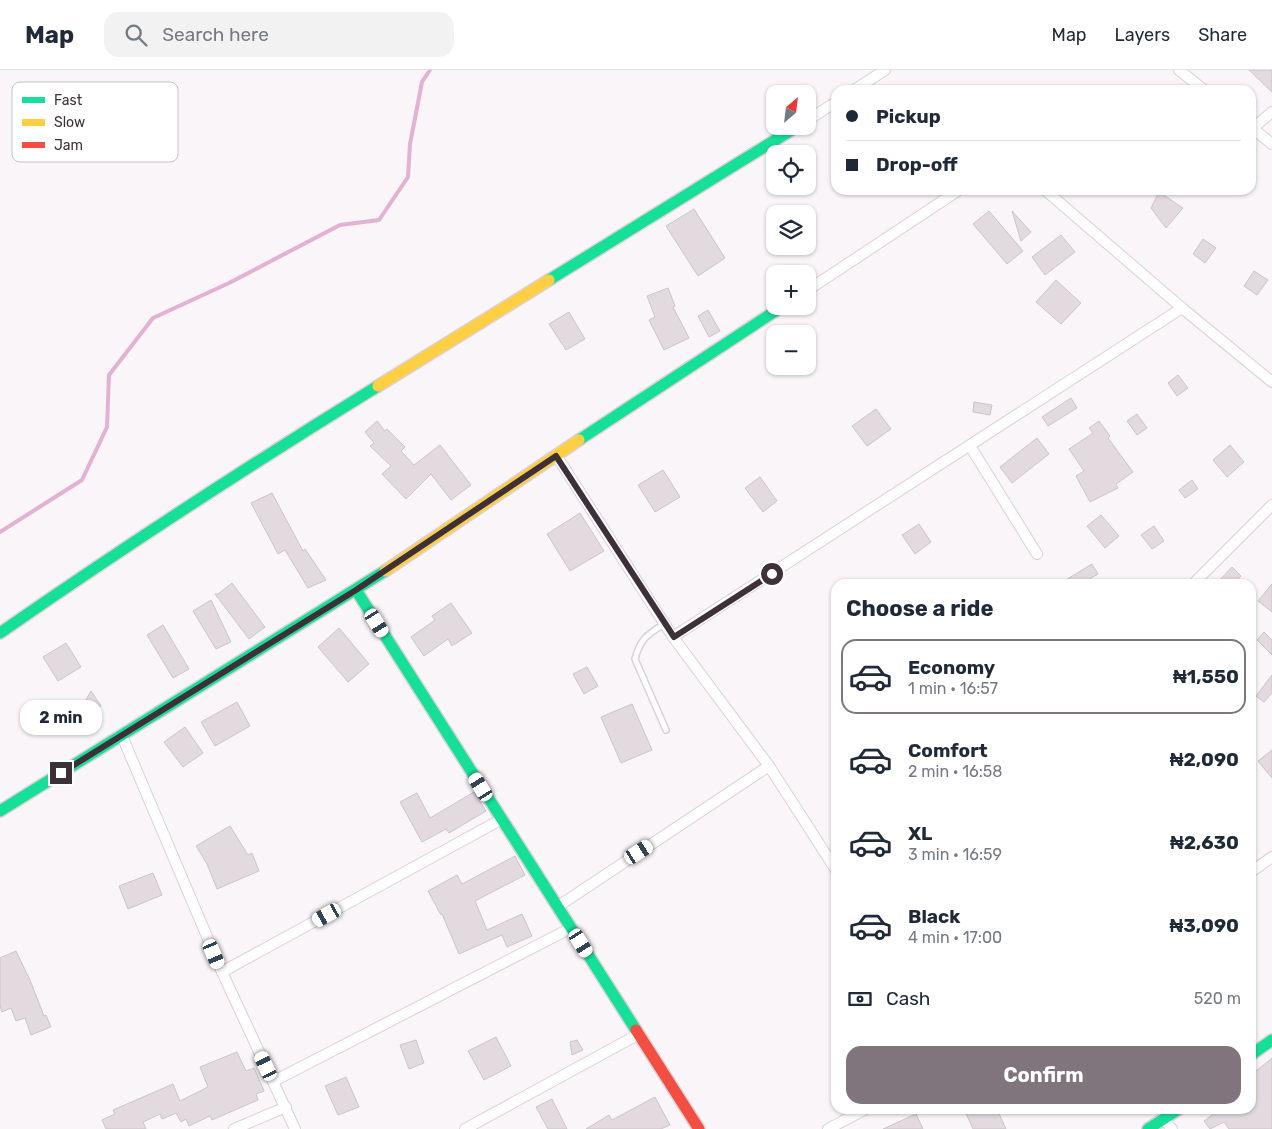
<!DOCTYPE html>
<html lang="en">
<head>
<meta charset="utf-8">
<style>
  body { margin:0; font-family:Rubik,sans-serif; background:#f2f2f3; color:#1f2937; height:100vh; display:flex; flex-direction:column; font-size:19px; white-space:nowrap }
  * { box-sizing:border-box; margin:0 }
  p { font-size:16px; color:#747a83 }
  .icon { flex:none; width:28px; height:28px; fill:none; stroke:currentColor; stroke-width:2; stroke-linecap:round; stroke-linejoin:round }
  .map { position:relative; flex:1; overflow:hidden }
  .sheet { position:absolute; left:831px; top:509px; width:425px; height:535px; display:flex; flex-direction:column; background:#fff; border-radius:15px; box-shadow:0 1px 4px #0004 }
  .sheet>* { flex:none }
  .top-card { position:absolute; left:831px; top:15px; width:425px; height:110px; border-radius:15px; box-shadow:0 1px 4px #0004; display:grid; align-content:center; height:110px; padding:0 15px; background:#fff }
  .needle { width:32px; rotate:28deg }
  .controls { position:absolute; left:766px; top:15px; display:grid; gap:10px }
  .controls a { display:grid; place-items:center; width:50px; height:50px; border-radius:10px; background:#fff; box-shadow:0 1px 4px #0004; font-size:25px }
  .end { position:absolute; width:22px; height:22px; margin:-11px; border:6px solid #3e3039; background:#fff; box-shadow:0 0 0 2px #fff }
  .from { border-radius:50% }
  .bubble { position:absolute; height:35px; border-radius:15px; background:#fff; box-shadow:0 1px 4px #0004; font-size:16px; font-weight:700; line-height:35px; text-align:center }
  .car { position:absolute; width:15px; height:30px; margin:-15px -8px; border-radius:6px; box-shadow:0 0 4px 1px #0007; background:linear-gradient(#fff 24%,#345 0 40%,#fff 0 76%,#345 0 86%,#fff 0) }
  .top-card b { display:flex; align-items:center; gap:18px; height:48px; font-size:19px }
  .top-card b+b { border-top:1px solid #e0e1e3 }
  .top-card i { width:12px; height:12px; background:#1f2937 }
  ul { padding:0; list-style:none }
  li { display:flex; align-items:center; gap:15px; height:75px; margin:0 10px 8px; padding:0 5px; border:2px solid transparent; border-radius:15px }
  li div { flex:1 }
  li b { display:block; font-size:19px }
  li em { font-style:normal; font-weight:700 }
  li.selected { border-color:#80757c }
  li>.icon { width:45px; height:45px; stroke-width:1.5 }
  h2 { padding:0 15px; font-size:22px; line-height:60px }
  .pay { display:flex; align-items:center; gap:12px; height:55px; padding:0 15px; font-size:19px }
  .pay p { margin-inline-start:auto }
  .action { display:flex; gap:10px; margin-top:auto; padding:10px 15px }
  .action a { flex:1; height:58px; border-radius:15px; background:#80757c; color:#fff; font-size:20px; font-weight:700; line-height:58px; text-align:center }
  header { display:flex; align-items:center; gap:30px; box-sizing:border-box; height:70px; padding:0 25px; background:#fff; border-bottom:1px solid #e0e1e3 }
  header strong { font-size:24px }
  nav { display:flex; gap:28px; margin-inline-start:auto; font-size:18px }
  .search { width:350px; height:45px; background:#f2f2f3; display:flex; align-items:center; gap:12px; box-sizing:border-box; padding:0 18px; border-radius:15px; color:#747a83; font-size:19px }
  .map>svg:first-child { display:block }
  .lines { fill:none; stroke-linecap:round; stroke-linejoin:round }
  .stream { stroke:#e3b1d1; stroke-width:4 }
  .building { fill:#e3dae0; stroke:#ccc4c9 }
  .lane-casing { stroke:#dbd1d7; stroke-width:8 }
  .street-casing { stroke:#dbd1d7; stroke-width:12 }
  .fast-casing { stroke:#dbd1d7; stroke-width:14 }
  .slow-casing { stroke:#dbd1d7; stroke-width:14 }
  .jam-casing { stroke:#dbd1d7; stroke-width:14 }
  .lane { stroke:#fefefe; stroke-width:5 }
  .street { stroke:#fefefe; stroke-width:10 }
  .fast { stroke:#16e098; stroke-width:11 }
  .slow { stroke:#ffcf43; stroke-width:11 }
  .jam { stroke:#f24e42; stroke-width:11 }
  .route { stroke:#3e3039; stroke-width:6 }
  .key { fill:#fff; stroke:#c5c1c4; stroke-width:1 }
  .key-label { font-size:14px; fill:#3e3039 }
</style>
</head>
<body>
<header>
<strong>Map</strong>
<div class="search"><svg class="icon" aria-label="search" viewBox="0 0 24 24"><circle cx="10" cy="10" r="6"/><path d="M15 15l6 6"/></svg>Search here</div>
<nav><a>Map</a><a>Layers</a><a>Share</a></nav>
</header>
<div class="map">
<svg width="1272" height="1059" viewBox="0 0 1272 1059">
  <rect width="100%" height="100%" fill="#faf5f8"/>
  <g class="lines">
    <polyline class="stream" points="0,462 82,410 107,357 109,305 153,248 229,213 340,155 379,150 408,107 410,74 422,12 430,0"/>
  </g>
  <g class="building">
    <polygon points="1249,0 1272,0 1272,22"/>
    <polygon points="1159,122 1183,138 1166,158 1151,138"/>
    <polygon points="694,139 725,188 698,206 666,156"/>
    <polygon points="989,141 1023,181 1007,194 973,154"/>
    <polygon points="1012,141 1031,162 1021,171"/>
    <polygon points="1061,165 1075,182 1045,205 1032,187"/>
    <polygon points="1203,169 1216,178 1205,193 1193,184"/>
    <polygon points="1254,201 1268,210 1257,225 1244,216"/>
    <polygon points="1056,210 1081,233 1061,254 1036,232"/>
    <polygon points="668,218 675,236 673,237 689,268 664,280 649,250 655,247 647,226"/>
    <polygon points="708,240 720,261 709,267 698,246"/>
    <polygon points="569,242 585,269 566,280 549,254"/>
    <polygon points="1178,305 1188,318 1177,326 1168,313"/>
    <polygon points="1071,328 1077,338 1048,356 1042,347"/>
    <polygon points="974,332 992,335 990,345 973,342"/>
    <polygon points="876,339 891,359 867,376 852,356"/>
    <polygon points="1137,344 1147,358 1137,365 1127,351"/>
    <polygon points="377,351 385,361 387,359 405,377 401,381 414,395 440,375 471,415 451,430 431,404 406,429 382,404 391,396 370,376 374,373 365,362"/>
    <polygon points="1099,351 1110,366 1108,368 1133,402 1116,414 1118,418 1090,432 1076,406 1084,401 1069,379 1093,363 1089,358"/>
    <polygon points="1037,368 1049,384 1012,413 1000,397"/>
    <polygon points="1230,375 1244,392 1227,407 1213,390"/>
    <polygon points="663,400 680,427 655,442 638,415"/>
    <polygon points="760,407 777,431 763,442 745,418"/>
    <polygon points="1192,410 1198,419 1185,428 1179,420"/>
    <polygon points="272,423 303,481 305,479 326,510 308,518 285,480 278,484 251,433"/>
    <polygon points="580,443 604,481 570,501 547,464"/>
    <polygon points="1101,445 1119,466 1105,478 1087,456"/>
    <polygon points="919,454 931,472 915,484 902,465"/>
    <polygon points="1154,456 1164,471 1152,479 1141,465"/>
    <polygon points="1092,494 1098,504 1081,514 1059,514"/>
    <polygon points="1232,497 1241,506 1233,514 1216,514"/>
    <polygon points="232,513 265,557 249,569 215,524 218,524"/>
    <polygon points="1272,514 1272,542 1258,531"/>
    <polygon points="211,530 231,572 216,579 193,541"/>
    <polygon points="451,533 472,563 452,576 448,569 424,586 411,567 435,550 432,546"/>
    <polygon points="163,555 189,599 173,608 147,565"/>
    <polygon points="339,558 369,594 348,612 318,577"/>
    <polygon points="1264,562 1272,570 1272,585 1257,570"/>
    <polygon points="66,573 81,597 58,611 43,587"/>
    <polygon points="587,597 598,616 584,624 573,604"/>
    <polygon points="1272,605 1272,623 1264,632 1256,626"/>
    <polygon points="91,621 101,636 93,641 86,630"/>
    <polygon points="237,632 250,656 215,676 201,652"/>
    <polygon points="632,634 652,680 621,693 601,647"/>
    <polygon points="185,657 203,683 183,697 164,672"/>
    <polygon points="1272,680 1272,708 1258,691"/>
    <polygon points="474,722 486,741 449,763 446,759 422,772 400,732 417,723 430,748"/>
    <polygon points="230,756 248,785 252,783 259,801 217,819 207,794 196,776"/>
    <polygon points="515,786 525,805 475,831 487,860 522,844 532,866 507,877 502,865 459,884 442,844 441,845 428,821 457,805 462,814"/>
    <polygon points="153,803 162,825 128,839 119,816"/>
    <polygon points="16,881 30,910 44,946 46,945 51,957 31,965 25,948 16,951 11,938 2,942 0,936 0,888"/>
    <polygon points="496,967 511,996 484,1010 468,981"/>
    <polygon points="416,970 424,993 409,999 400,975"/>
    <polygon points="577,970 583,980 572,985 570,972"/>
    <polygon points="237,982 246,1001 254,998 264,1021 256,1024 258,1030 212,1050 210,1046 189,1056 186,1049 181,1052 176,1043 162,1049 160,1044 143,1052 146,1059 106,1059 102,1050 115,1044 113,1040 173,1014 180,1031 208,1017 200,997"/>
    <polygon points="1272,988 1272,1059 1229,1059 1224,1052 1210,1059 1204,1051 1212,1045 1207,1039 1251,1039 1251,1005"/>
    <polygon points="346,1007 359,1037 338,1045 325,1016"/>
    <polygon points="655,1027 670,1055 661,1059 586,1059 609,1045 612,1050"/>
    <polygon points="552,1029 567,1059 548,1059 536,1037"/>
    <polygon points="964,1039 997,1039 1006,1059 973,1059"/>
    <polygon points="916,1044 923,1059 883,1059"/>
  </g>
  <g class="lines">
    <defs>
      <path id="lane" d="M664,554c-17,11 -24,15 -29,35l31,71"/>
      <g id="street">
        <polyline points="1179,0 1204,20"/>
        <polyline points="854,20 885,0"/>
        <polyline points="808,50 836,32"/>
        <polyline points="1251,57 1272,74"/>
        <polyline points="1253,58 1272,42"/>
        <polyline points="1045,120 1182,238 1272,312"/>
        <polyline points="808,220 959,120"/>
        <polyline points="970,376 1037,484"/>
        <polyline points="556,385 673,567 769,696"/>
        <polyline points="1193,514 1272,435"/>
        <polyline points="673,567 1182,238"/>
        <polyline points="122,666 222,902 295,1059"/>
        <polyline points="1251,802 1272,787"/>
        <polyline points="557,837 769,696 836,800"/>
        <polyline points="222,902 502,749"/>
        <polyline points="274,1011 571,858"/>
        <polyline points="1164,1050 1172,1059"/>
        <polyline points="234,1059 286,1037"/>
        <polyline points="465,1059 639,964"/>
        <polyline points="828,1059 866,1039"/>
      </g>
      <g id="fast">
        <polyline points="549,210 798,56"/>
        <polyline points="579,370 783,236"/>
        <polyline points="356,520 636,960"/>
        <path d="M0,563c124,-86 250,-168 378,-247"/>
        <polyline points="0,741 385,501"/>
        <polyline points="1251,985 1272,970"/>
        <polyline points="1148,1059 1179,1039"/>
      </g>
      <g id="slow">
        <polyline points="378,316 549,210"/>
        <polyline points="385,501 579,370"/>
      </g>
      <polyline id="jam" points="636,960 699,1059"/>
    </defs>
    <use href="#lane" class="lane-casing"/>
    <use href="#street" class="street-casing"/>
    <use href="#fast" class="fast-casing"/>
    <use href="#slow" class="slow-casing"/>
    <use href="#jam" class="jam-casing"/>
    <use href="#lane" class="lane"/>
    <use href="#street" class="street"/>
    <use href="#fast" class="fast"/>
    <use href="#slow" class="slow"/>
    <use href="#jam" class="jam"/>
  </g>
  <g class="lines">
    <polyline class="route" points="61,703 356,520 556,386 674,567 772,504"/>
  </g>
  <rect x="12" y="12" width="166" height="80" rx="8" class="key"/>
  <rect x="22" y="27" width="23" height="6" fill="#16e098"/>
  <rect x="22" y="49" width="23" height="7" fill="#ffcf43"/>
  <rect x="22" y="72" width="23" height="6" fill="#f24e42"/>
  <g class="key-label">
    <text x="54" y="35">Fast</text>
    <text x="54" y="57">Slow</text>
    <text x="54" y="80">Jam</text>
  </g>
</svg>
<div class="controls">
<a><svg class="needle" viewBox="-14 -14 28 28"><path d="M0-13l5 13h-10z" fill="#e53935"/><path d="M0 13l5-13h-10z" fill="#747a83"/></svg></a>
<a><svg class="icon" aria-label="locate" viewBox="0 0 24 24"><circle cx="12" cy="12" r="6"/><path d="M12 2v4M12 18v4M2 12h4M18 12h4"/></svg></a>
<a><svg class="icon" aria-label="layers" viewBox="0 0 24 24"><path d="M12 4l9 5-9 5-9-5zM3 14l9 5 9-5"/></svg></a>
<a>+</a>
<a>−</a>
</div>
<i class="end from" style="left:772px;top:504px"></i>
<i class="end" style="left:61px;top:703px"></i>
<div class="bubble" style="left:20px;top:630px;width:82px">2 min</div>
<i class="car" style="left:377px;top:553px;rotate:148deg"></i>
<i class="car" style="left:481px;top:717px;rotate:328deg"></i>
<i class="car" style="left:639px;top:782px;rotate:57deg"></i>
<i class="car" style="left:327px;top:845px;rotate:241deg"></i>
<i class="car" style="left:581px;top:873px;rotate:148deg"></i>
<i class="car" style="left:214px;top:884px;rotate:157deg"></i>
<i class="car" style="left:266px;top:996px;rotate:335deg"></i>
<div class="top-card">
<b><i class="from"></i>Pickup</b>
<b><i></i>Drop-off</b>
</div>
<section class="sheet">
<h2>Choose a ride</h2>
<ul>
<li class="selected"><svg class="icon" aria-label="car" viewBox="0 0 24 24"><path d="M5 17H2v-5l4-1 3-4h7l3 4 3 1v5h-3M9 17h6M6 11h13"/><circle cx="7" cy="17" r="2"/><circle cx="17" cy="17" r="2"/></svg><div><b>Economy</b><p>1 min · 16:57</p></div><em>₦1,550</em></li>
<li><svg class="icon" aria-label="car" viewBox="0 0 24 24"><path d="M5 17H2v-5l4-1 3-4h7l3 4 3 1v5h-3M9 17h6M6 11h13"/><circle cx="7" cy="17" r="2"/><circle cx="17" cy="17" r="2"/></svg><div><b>Comfort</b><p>2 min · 16:58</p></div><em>₦2,090</em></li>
<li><svg class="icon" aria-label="car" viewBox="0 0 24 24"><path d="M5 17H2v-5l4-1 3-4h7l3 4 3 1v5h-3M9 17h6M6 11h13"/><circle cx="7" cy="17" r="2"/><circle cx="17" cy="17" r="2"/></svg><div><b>XL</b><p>3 min · 16:59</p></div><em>₦2,630</em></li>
<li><svg class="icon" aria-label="car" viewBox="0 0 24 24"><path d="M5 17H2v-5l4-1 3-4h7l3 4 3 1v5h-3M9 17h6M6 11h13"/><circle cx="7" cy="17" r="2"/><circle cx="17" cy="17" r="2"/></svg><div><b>Black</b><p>4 min · 17:00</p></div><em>₦3,090</em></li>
</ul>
<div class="pay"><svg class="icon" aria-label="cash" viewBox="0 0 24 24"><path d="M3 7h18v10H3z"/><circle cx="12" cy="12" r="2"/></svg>Cash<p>520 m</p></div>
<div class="action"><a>Confirm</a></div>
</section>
</div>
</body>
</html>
